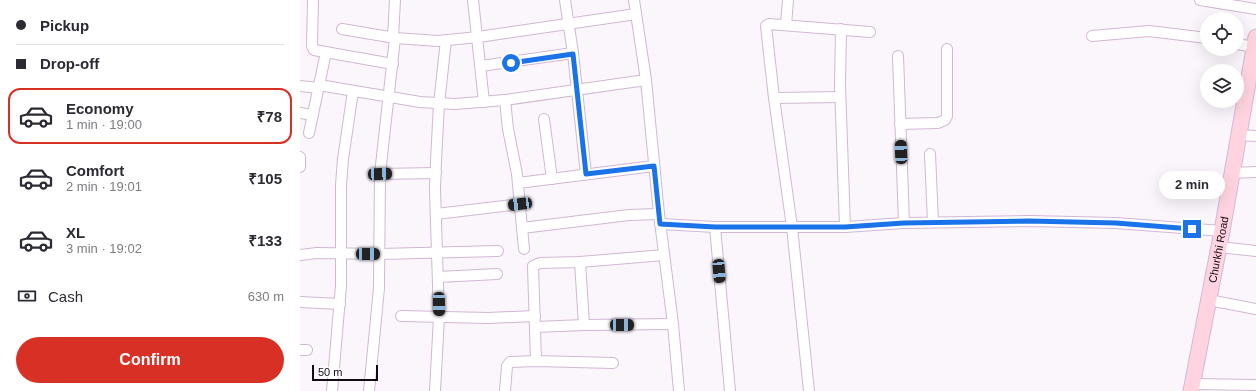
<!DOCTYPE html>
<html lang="en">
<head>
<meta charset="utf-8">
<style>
  body { margin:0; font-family:Arial,sans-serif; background:#f2f2f3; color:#2b2b33; height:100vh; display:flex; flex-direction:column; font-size:15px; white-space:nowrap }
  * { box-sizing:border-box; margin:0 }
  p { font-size:13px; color:#7c7c81 }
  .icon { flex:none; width:22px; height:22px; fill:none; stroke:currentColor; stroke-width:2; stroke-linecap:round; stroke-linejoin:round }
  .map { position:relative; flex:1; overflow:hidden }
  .panel { display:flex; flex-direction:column; background:#fff; width:300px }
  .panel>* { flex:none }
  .guide { display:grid; align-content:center; height:88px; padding:0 16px; background:#fff }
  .buttons { position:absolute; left:900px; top:12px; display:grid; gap:8px }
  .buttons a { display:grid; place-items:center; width:44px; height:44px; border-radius:50%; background:#fff; box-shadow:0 4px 16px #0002; font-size:20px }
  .scale { position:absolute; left:12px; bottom:10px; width:66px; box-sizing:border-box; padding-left:4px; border:2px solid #120a13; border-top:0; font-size:11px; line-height:14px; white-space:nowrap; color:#120a13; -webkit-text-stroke:3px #fff; paint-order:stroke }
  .end { position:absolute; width:18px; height:18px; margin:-9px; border:5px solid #1a73e8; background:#fff; box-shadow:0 0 0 2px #fff }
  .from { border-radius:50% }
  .bubble { position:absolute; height:28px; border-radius:14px; background:#fff; box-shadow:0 4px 16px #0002; font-size:13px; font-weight:700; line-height:28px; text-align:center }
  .car { position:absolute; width:12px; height:24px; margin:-12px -6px; border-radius:5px; box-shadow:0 0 3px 1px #0007; background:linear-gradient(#222 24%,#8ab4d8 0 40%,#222 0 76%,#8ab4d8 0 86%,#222 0) }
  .guide b { display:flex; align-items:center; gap:14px; height:38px; font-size:15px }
  .guide b+b { border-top:1px solid #e1e1e2 }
  .guide i { width:10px; height:10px; background:#2b2b33 }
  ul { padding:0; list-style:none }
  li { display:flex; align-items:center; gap:12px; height:56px; margin:0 8px 6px; padding:0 8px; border:2px solid transparent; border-radius:12px }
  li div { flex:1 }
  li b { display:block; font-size:15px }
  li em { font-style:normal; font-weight:700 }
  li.current { border-color:#d93025 }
  li>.icon { width:36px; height:36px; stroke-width:1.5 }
  .pay { display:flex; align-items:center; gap:10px; height:44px; padding:0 16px; font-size:15px }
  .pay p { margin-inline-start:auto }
  .button { display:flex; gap:8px; margin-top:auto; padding:8px 16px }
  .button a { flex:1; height:46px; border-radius:24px; background:#d93025; color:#fff; font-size:16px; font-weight:700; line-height:46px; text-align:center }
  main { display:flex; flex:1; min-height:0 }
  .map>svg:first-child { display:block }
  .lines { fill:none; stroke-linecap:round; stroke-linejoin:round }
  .street-casing { stroke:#d1b7d4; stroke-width:12 }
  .secondary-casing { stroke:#d1b7d4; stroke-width:17 }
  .street { stroke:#fff; stroke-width:10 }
  .secondary { stroke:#ffd4e0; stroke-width:15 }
  .route { stroke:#1a73e8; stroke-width:5 }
  .labels { text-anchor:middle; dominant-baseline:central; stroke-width:3; stroke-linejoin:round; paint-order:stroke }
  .street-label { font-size:11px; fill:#120a13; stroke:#fff }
</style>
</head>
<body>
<main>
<section class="panel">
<div class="guide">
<b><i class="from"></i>Pickup</b>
<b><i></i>Drop-off</b>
</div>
<ul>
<li class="current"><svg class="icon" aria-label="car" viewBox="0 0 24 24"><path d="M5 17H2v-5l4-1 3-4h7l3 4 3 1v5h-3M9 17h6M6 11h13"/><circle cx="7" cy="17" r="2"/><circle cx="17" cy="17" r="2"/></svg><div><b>Economy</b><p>1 min · 19:00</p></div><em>₹78</em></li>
<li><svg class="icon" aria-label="car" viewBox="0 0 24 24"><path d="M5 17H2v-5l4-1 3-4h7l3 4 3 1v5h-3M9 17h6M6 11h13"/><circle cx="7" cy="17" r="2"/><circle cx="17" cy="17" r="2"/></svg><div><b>Comfort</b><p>2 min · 19:01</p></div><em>₹105</em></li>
<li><svg class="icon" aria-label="car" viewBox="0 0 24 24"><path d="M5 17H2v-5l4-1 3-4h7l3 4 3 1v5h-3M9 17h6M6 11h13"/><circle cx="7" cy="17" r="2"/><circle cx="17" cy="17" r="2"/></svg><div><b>XL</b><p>3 min · 19:02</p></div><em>₹133</em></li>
</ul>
<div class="pay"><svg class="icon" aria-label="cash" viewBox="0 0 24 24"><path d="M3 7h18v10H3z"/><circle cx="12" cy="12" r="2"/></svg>Cash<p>630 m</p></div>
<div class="button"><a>Confirm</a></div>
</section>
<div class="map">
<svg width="956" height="391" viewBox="0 0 956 391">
  <rect width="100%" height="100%" fill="#fbf6fc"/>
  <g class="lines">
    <defs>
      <g id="street">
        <polyline points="13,0 12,46 14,50 93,64"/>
        <polyline points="173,0 184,102"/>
        <polyline points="265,0 273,53 286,174"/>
        <polyline points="334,0 346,80 359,214 373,324 379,391"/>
        <polyline points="900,0 956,9"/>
        <polyline points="486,25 488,0"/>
        <polyline points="42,29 95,38 138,41 178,37 336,14"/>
        <polyline points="541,29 540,85 545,227"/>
        <polyline points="792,36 849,31 907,38"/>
        <polyline points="93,37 95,0"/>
        <polyline points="937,44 954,47"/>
        <polyline points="598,56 604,223"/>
        <polyline points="181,66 273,53"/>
        <polyline points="19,85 120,102 155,104 205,100 346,80"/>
        <polyline points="0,86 19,88"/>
        <polyline points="474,98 540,97"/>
        <polyline points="205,100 208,129 217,174 224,249"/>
        <polyline points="0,113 13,115"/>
        <polyline points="244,119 252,179"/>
        <polyline points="600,124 638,123 645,120 647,116 647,49"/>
        <polyline points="9,133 26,52"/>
        <polyline points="938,135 956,136"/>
        <polyline points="630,154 633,222"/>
        <polyline points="0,157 0,167"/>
        <polyline points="931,173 956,172"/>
        <polyline points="80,174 136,173"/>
        <polyline points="218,183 354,166"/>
        <polyline points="136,214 220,204"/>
        <polyline points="360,224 415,227 545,227 604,223 729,221 816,223 922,231"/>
        <polyline points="415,227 430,391"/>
        <polyline points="222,228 329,215 359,214"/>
        <polyline points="919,247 956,251"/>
        <polyline points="0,255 17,253 80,254 198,251"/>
        <polyline points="280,262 284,325"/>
        <polyline points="138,277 197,274"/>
        <polyline points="909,300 956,309"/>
        <polyline points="0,302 40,304"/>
        <polyline points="101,316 188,318 235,316"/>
        <polyline points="235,327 284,325 373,324"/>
        <polyline points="0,350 7,350"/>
        <polyline points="236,361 233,266 240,263 280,262 364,255"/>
        <polyline points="892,384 956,385"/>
        <polyline points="32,391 41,286 41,185 43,159 53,91"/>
        <polyline points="69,391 79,288 80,174 95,38"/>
        <polyline points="135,391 139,317 135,189 136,161 139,104 146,40"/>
        <polyline points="205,391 207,366 210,362 236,361 313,363"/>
        <polyline points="509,391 492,227 474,98 466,26 469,24 570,32"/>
      </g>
      <g id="secondary">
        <path id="s1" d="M891,391l31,-160 34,-194"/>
      </g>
    </defs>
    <use href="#street" class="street-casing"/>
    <use href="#secondary" class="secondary-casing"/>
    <use href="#street" class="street"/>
    <use href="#secondary" class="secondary"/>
  </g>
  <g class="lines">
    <polyline class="route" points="211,63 273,54 286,174 354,166 360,224 415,227 545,227 604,223 729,221 816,223 892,229"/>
  </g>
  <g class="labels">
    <g class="street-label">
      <text stroke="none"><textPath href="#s1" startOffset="144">Churkhi Road</textPath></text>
    </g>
  </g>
</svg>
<div class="buttons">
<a><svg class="icon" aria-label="locate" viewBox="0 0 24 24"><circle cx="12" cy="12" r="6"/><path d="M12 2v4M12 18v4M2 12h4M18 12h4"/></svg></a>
<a><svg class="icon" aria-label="layers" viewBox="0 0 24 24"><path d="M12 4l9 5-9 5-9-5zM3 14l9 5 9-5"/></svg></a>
</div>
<div class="scale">50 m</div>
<i class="end from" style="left:211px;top:63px"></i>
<i class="end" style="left:892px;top:229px"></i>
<div class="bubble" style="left:859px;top:171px;width:66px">2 min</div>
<i class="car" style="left:601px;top:152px;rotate:358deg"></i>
<i class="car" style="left:80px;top:174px;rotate:88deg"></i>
<i class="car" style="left:220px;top:204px;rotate:263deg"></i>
<i class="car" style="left:68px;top:254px;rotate:91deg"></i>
<i class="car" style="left:419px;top:271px;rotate:175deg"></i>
<i class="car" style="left:139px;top:304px;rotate:179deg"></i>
<i class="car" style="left:322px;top:325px;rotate:90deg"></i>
</div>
</main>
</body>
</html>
